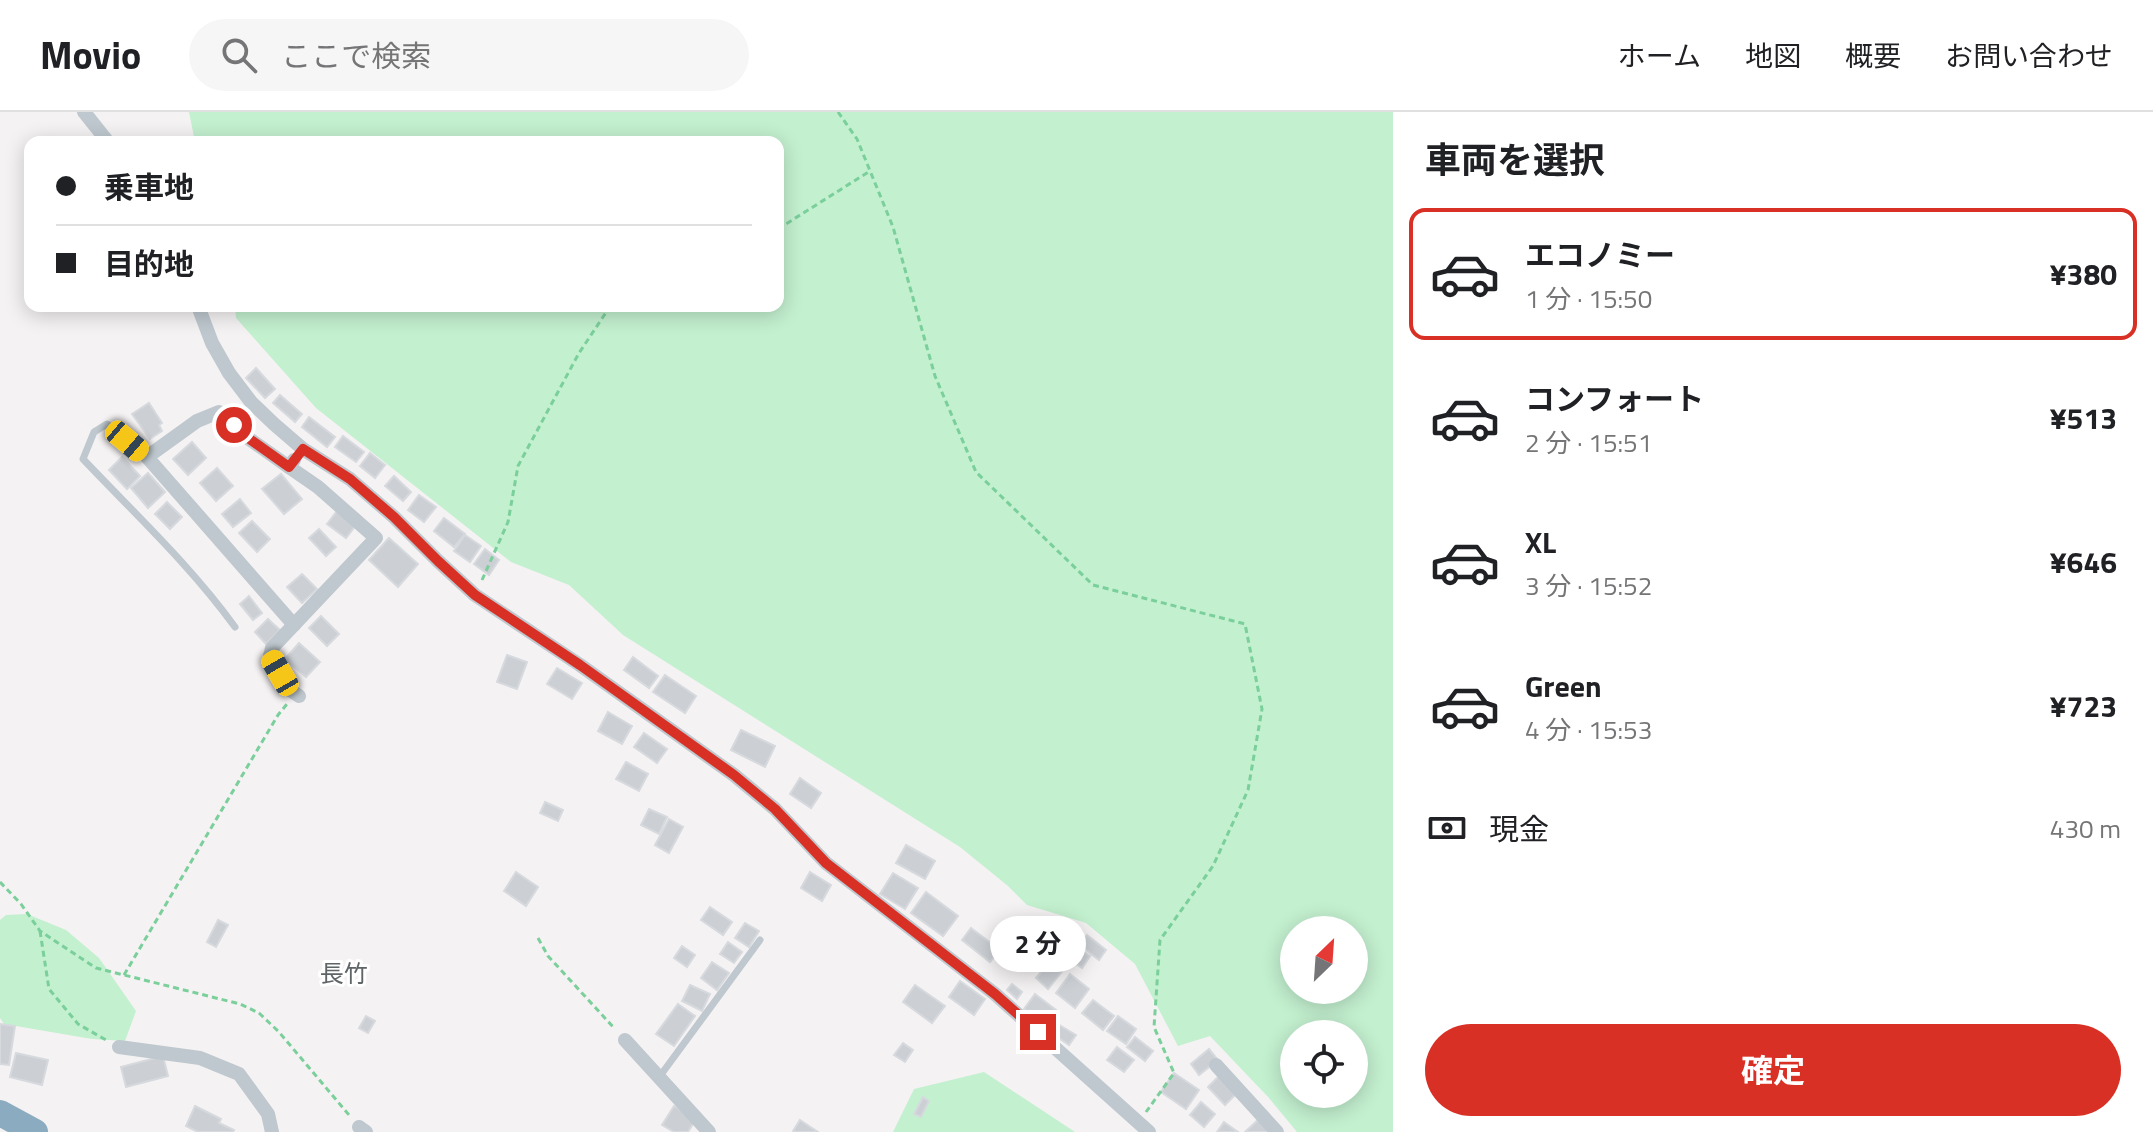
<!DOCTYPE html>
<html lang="ja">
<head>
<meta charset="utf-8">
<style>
  body { margin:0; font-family:"Titillium Web","Noto Sans JP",sans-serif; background:#f6f6f6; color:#202124; height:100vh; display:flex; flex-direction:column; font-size:30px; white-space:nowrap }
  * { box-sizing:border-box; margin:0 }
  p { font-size:26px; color:#757577 }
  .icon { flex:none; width:44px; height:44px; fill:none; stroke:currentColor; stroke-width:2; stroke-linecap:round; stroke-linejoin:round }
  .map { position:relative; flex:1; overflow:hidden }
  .drawer { display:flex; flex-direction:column; background:#fff; width:760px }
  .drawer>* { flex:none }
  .top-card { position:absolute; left:24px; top:24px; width:760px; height:176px; border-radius:16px; box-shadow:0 4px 20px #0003; display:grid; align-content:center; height:176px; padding:0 32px; background:#fff }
  .needle { width:52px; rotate:25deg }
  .controls { position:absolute; left:1280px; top:804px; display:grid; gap:16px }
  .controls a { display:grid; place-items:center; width:88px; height:88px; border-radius:50%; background:#fff; box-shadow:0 4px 20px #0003; font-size:40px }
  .end { position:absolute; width:36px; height:36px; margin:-18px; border:10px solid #d93025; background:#fff; box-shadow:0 0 0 4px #fff }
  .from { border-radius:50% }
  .bubble { position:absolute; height:56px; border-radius:28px; background:#fff; box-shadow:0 4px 20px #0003; font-size:26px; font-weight:700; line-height:56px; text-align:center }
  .car { position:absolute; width:24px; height:48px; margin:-24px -12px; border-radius:10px; box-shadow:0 0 6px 2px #0007; background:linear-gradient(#f5c518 24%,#345 0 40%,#f5c518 0 76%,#345 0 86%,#f5c518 0) }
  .top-card b { display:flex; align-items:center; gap:28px; height:76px; font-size:30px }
  .top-card b+b { border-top:2px solid #e0e0e0 }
  .top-card i { width:20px; height:20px; background:#202124 }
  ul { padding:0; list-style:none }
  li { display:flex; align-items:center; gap:24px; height:132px; margin:0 16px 12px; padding:0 16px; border:4px solid transparent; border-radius:16px }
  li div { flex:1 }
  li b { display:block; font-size:30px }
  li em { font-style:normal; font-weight:700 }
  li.active { border-color:#d93025 }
  li>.icon { width:72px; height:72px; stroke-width:1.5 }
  h2 { padding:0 32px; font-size:36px; line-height:96px }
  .pay { display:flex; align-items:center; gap:20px; height:88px; padding:0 32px; font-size:30px }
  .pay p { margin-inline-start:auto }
  .button { display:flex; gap:16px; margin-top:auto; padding:16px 32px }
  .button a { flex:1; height:92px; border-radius:48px; background:#d93025; color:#fff; font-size:32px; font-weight:700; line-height:92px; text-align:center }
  header { display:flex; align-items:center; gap:48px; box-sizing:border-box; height:112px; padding:0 40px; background:#fff; border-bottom:2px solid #e0e0e0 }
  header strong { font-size:38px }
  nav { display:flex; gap:44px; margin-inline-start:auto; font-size:28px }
  .search { width:560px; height:72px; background:#f6f6f6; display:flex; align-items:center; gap:20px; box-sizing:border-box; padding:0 28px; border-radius:44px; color:#757577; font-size:30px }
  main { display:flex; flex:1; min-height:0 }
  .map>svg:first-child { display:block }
  .green { fill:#c3f0cf; fill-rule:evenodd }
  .building { fill:#ccd0d5; stroke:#d6d9dd; stroke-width:2 }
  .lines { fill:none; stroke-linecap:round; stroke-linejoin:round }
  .path { stroke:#7acf9b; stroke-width:3; stroke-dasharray:6 4; stroke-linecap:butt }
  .lane { stroke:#bec8ce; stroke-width:7 }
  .street { stroke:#bec8ce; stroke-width:14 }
  .highway { stroke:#8babc0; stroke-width:26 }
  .route { stroke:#d93025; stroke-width:10 }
  .labels { text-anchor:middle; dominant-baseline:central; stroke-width:6; stroke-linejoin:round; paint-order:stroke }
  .neighbourhood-label { font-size:24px; fill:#5f6467; stroke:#fff }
</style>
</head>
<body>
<header>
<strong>Movio</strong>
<div class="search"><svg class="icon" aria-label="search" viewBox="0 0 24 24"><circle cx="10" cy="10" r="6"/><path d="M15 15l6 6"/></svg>ここで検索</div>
<nav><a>ホーム</a><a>地図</a><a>概要</a><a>お問い合わせ</a></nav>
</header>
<main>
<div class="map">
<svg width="1393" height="1020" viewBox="0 0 1393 1020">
  <rect width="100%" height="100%" fill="#f5f2f3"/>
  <g class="green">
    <path d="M189,0h1204v1020h-96l-28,-34 -59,-62 -32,10 -43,-82 -49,-41 -59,-18 -19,-19 -48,-39 -337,-212 -54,-50 -58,-23 -195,-154 -80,-90 -1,-12h543v-164h-583zM1294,818h60v60h-60zM1294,922h60v60h-60z"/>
    <polygon points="27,802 66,818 99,846 136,899 125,929 92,927 4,912 0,906 0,808 6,803"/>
    <polygon points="984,960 1075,1020 893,1020 914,977"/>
  </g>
  <g class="building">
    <polygon points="256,256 275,277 265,286 246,266"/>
    <polygon points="280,283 302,302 295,310 273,291"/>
    <polygon points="149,291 162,311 159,313 162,319 150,327 132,302"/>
    <polygon points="309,305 335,325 327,335 302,315"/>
    <polygon points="343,324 364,340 356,350 335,335"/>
    <polygon points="192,330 206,346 188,363 173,347"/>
    <polygon points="370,341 385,353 375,366 360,354"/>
    <polygon points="122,345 140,364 127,377 109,358"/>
    <polygon points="217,356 233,374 216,389 200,371"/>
    <polygon points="148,361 165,380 148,396 131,376"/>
    <polygon points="281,362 302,387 284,402 262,377"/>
    <polygon points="394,364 411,380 403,389 385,374"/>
    <polygon points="419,383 436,395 424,410 408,398"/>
    <polygon points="240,387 251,401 233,415 222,402"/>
    <polygon points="167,390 182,405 170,417 155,402"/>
    <polygon points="337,399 356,413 346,426 327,412"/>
    <polygon points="444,406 465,422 454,435 434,419"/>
    <polygon points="252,409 270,427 257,440 239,421"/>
    <polygon points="319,417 336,435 326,444 309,426"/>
    <polygon points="465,423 481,434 470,450 454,439"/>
    <polygon points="389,426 418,452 398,475 369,448"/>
    <polygon points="485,437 499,448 489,463 474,452"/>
    <polygon points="302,462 317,477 302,491 287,475"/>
    <polygon points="249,484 262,501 253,508 240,492"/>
    <polygon points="321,504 339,522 327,534 309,516"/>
    <polygon points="268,507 280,518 266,532 255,520"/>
    <polygon points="299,531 320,550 306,565 285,547"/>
    <polygon points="507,543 527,550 517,577 497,570"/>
    <polygon points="633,545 658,564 649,576 624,558"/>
    <polygon points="557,556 582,571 572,587 547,572"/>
    <polygon points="665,563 696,584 685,601 653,580"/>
    <polygon points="608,600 632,614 622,632 598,619"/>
    <polygon points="741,618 775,634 765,655 731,638"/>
    <polygon points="644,621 667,637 657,651 634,635"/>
    <polygon points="626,650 648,662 639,679 616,667"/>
    <polygon points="800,666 821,681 811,696 790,682"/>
    <polygon points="545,690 563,698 558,709 540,701"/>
    <polygon points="649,697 667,705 659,722 641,713"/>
    <polygon points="669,707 683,715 669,741 655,733"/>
    <polygon points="906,733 935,749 925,767 896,751"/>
    <polygon points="516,760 538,775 526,794 504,779"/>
    <polygon points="810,760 831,773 822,789 801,776"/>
    <polygon points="893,761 918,776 905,797 880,782"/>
    <polygon points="926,780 958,804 943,824 911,801"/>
    <polygon points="710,795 732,810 723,823 701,808"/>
    <polygon points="218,808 228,813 216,835 207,830"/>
    <polygon points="745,811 759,819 749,835 735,826"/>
    <polygon points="971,816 1000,838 990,850 962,828"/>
    <polygon points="1087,823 1106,838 1099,848 1080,833"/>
    <polygon points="728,830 742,840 734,851 720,842"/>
    <polygon points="1071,831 1090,844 1082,856 1063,842"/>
    <polygon points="682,834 695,843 687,855 674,846"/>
    <polygon points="1052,847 1064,857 1048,877 1036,866"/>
    <polygon points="712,850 729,861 717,878 701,866"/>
    <polygon points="1070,862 1089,877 1075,896 1056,881"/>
    <polygon points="960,869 985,887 974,903 949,885"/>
    <polygon points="1012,872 1022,880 1017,887 1007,878"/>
    <polygon points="690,873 710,882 702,899 682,889"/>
    <polygon points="915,873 945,894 932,911 903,890"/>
    <polygon points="1035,882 1056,898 1044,913 1024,897"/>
    <polygon points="1093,888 1114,904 1103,918 1082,901"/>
    <polygon points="678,892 695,904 674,934 656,922"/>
    <polygon points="366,904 375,909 368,921 359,916"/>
    <polygon points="1118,904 1136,917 1126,932 1107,919"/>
    <polygon points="1056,911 1076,923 1069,933 1050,920"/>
    <polygon points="0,912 15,914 9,953 0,952"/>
    <polygon points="1135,925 1153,939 1145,949 1127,935"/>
    <polygon points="903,931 913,938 905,950 894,943"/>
    <polygon points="1117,935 1134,948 1124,960 1107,948"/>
    <polygon points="1209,937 1218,948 1199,963 1191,952"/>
    <polygon points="16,941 48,948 42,973 10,965"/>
    <polygon points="163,944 168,964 126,975 121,955"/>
    <polygon points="1174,961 1199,978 1186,997 1161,980"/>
    <polygon points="1221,962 1238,980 1225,993 1208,975"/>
    <polygon points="923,985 929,989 921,1005 914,1002"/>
    <polygon points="1201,990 1215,1002 1204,1015 1190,1003"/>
    <polygon points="195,994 221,1007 219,1011 234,1018 233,1020 198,1020 186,1014"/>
    <polygon points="674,994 696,1007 688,1020 674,1020 662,1013"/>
    <polygon points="1261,1005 1274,1020 1245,1020"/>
    <polygon points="800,1008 818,1020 795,1020 793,1019"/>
    <polygon points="1224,1010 1238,1020 1217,1020"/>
  </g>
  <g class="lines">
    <g class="path">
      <polyline points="838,0 857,27 893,115 935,264 976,360 1093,473 1245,512 1262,597 1248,678 1213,754 1160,828 1154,915 1174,961 1146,1000"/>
      <polyline points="778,117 870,59"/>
      <polyline points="482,468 508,410 518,354 579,241 607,199 614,194"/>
      <polyline points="0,770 21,792 40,819 96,856 240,892 259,901 279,920 349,1003"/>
      <polyline points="40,819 49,877 78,912 106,928"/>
      <polyline points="538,826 548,844 615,917"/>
      <polyline points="124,863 278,603 287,592"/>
    </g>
    <g class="lane">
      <path d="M147,345l-40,-33 -13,8 -11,27c52,55 107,106 152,168"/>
      <polyline points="660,964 760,828"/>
    </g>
    <g class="street">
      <polyline points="84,0 108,30"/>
      <polyline points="198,194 212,231 229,261 251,290 274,312 303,337 350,367 394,405 438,449 475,483 580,553 734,663 775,697 826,751 995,882 1149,1020"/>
      <polyline points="294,348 289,355 318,375 376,426 272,536 270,544 290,578 299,584"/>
      <polyline points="289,355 248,326 219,300 197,309 147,345 294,513"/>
      <polyline points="625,928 709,1020"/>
      <polyline points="119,935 200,946 239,962 268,1002 272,1020"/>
      <polyline points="1216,953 1277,1020"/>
      <polyline points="359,1015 366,1020"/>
    </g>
    <polyline class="highway" points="0,1001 35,1020"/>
  </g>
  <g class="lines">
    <polyline class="route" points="234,313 248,326 289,355 303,337 350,367 394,405 438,449 475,483 580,553 734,663 775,697 826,751 995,882 1038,920"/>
  </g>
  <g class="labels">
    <g class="neighbourhood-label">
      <text x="344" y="861">長竹</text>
    </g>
  </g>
</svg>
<div class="controls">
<a><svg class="needle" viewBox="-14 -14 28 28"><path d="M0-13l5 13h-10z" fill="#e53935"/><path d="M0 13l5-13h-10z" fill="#757577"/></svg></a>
<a><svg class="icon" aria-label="locate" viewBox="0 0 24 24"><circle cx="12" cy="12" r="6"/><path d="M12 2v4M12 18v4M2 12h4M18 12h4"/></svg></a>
</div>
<i class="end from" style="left:234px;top:313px"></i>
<i class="end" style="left:1038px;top:920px"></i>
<div class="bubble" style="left:990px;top:804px;width:96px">2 分</div>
<i class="car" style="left:127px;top:329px;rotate:130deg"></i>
<i class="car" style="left:280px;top:561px;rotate:330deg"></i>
<div class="top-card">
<b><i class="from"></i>乗車地</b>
<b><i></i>目的地</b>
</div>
</div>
<section class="drawer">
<h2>車両を選択</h2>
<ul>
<li class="active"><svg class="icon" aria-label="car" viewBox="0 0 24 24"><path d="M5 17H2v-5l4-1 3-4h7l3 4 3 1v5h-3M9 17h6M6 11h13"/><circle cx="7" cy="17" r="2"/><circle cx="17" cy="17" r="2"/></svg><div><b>エコノミー</b><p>1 分 · 15:50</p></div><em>¥380</em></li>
<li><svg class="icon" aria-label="car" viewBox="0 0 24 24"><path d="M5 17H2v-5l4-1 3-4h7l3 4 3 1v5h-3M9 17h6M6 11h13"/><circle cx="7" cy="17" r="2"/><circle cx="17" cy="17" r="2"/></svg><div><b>コンフォート</b><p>2 分 · 15:51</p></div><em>¥513</em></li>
<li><svg class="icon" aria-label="car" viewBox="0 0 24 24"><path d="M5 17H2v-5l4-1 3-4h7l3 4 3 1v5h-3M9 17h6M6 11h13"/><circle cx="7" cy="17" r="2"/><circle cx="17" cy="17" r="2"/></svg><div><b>XL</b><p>3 分 · 15:52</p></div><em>¥646</em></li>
<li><svg class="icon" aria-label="car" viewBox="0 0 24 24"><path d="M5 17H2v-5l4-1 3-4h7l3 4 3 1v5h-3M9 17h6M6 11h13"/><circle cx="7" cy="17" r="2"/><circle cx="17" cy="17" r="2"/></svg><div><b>Green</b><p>4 分 · 15:53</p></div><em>¥723</em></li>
</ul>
<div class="pay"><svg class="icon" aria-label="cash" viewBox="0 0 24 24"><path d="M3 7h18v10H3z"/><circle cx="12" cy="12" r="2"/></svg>現金<p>430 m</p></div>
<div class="button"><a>確定</a></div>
</section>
</main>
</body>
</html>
